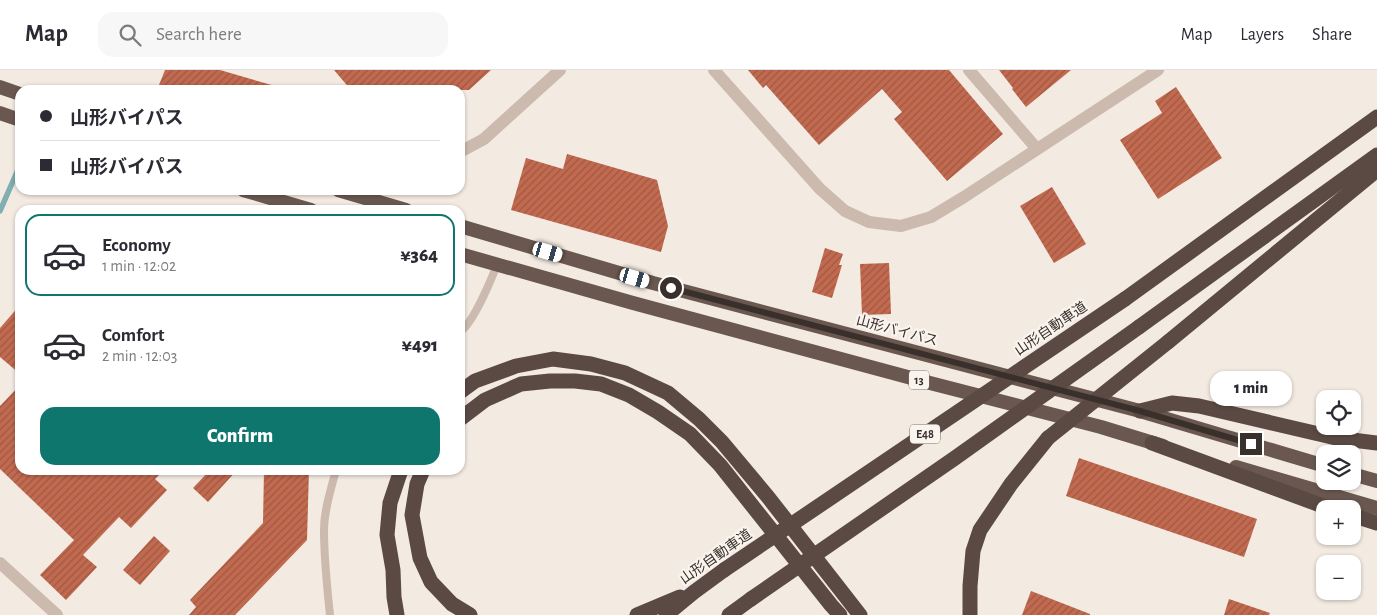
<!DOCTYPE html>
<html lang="en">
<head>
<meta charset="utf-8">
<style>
  body { margin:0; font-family:"Alegreya Sans","Noto Sans JP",sans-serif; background:#f7f7f7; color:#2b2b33; height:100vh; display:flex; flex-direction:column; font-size:19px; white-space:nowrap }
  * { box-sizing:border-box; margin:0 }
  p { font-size:16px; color:#7c7c81 }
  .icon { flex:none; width:28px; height:28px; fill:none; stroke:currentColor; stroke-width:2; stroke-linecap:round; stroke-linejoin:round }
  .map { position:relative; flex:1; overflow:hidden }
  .drawer { position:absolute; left:15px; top:135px; width:450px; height:270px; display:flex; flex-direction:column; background:#fff; border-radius:15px; box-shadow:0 1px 4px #0004 }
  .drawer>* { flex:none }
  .top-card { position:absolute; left:15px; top:15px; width:450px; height:110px; border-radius:15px; box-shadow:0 1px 4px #0004; display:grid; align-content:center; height:110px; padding:0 25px; background:#fff }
  .fabs { position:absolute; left:1316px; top:320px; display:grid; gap:10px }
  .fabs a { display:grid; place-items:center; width:45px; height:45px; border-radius:10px; background:#fff; box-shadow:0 1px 4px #0004; font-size:25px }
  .end { position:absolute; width:22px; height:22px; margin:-11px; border:6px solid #3a302b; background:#fff; box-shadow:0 0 0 2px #fff }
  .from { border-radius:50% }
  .bubble { position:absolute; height:35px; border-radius:15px; background:#fff; box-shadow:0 1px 4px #0004; font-size:16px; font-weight:800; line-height:35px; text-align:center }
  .car { position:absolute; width:15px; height:30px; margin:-15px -8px; border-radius:6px; box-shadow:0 0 4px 1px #0007; background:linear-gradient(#fff 24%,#345 0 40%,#fff 0 76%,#345 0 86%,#fff 0) }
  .top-card b { display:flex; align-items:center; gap:18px; height:48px; font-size:19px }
  .top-card b+b { border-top:1px solid #e1e1e2 }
  .top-card i { width:12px; height:12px; background:#2b2b33 }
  ul { padding:9px 0 0; list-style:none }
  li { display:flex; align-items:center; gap:15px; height:82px; margin:0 10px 8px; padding:0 15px; border:2px solid transparent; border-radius:15px }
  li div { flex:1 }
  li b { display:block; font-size:19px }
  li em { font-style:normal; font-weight:800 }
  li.selected { border-color:#0f766e }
  li>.icon { width:45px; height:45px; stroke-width:1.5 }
  .action { display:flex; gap:10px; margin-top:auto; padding:10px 25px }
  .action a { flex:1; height:58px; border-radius:15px; background:#0f766e; color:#fff; font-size:20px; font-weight:800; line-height:58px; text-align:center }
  header { display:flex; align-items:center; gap:30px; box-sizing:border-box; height:70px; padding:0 25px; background:#fff; border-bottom:1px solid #e1e1e2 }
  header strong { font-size:24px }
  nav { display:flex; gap:28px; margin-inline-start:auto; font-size:18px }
  .search { width:350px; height:45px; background:#f7f7f7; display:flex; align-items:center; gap:12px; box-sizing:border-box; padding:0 18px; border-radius:15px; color:#7c7c81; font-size:19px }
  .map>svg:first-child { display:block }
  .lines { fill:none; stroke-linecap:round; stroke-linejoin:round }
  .stream { stroke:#81aeaf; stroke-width:5.5 }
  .building { fill:url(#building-hatch) }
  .service { stroke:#cbbaad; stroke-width:8 }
  .minor { stroke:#cbbaad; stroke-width:12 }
  .trunk { stroke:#6a5850; stroke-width:14 }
  .motorway { stroke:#5a4a43; stroke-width:15 }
  .motorway-bridge { stroke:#5a4a43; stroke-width:15 }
  .route { stroke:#3a302b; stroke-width:6 }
  .labels { text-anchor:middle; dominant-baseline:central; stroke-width:4.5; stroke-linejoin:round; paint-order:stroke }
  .shield { fill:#faf4ee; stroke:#746b66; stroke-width:1 }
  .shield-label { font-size:12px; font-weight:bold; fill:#3a302b }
  .street-label { font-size:14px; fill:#3a302b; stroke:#faf4ee }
</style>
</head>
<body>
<header>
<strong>Map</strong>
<div class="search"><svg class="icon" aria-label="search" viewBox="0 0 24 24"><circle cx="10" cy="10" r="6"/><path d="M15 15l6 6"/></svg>Search here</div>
<nav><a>Map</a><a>Layers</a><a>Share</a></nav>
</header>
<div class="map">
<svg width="1377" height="545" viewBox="0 0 1377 545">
  <defs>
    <pattern id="building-hatch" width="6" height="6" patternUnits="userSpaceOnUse" patternTransform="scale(1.25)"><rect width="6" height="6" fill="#c26a50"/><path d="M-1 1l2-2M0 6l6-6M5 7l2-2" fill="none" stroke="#9f5843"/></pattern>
  </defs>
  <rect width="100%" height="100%" fill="#f3eae1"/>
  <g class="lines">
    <polyline class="stream" points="0,141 20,95"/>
  </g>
  <g class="building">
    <polygon points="165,0 220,0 275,16 274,20 157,20"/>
    <polygon points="334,0 491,0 469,20 351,20"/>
    <polygon points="748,0 949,0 1003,64 947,111 894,49 902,42 882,19 819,75 766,15 763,18"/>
    <polygon points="999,0 1071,0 1026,37 1012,19 1013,18"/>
    <polygon points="1176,17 1222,88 1158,129 1120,70 1162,43 1155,31"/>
    <polygon points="567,84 657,110 668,156 661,182 511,140 526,88 563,99"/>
    <polygon points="1052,117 1086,174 1054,193 1020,136"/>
    <polygon points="825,178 843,184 839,195 842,195 832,228 812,222"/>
    <polygon points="889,193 891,244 862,245 860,194"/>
    <polygon points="20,235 20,304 0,287 0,258"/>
    <polygon points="20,315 20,400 164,400 155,409 167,420 131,458 119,447 83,485 97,497 66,530 40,505 74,470 0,399 0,336"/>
    <polygon points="1079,388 1257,449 1244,487 1066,426"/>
    <polygon points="210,400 237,400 208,432 193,418"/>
    <polygon points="264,400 309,400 307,470 235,545 189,545 196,537 190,530 263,453"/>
    <polygon points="154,466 170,481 140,515 123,500"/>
    <polygon points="1031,521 1090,544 1090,545 1022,545"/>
    <polygon points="1229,529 1270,543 1269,545 1224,545"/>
  </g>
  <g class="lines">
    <g class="service">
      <path d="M460,262c14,-10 30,-50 37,-67"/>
      <path d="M330,545c-3,-28 -6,-57 -6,-85 0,-20 7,-41 12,-60"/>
    </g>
    <g class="minor">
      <polyline points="714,0 820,119 845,141 869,152 901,156 931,147 964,127 1158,0"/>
      <polyline points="969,0 1037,79"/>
      <polyline points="460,82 484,69 560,0"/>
      <polyline points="0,493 57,545"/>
    </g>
    <g class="trunk">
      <polyline points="0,17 20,24"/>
      <polyline points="0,43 20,50"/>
      <polyline points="243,120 311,140"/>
      <polyline points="338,120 406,140"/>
      <polyline points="460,156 653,213 1140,341 1325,396"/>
      <polyline points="460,184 633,233 930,313 1101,357 1163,376"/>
      <polyline points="1236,397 1377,438"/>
      <polyline points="1352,404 1377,411"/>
    </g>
    <g class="motorway">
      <polyline points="1125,229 1377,47"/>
      <polyline points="1139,257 1377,85"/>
      <polyline points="1168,272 1377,100"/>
      <polyline points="460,322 475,311 516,296 553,289 591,294 625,303 668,323 699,349 722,372 768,427 860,545"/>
      <polyline points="1140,341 1172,333 1199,336 1336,368 1377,373"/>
      <polyline points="460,349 485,330 521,314 550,311 575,311 601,314 629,325 658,342 690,364 720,395 831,535 840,545"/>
      <polyline points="1152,373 1331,439"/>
      <polyline points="423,400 417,414 412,445 420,488 431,512 452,534 470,545"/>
      <polyline points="1352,445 1377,453"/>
      <polyline points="397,545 394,527 393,500 387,465 390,433 401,400"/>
      <polyline points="637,545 680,527"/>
      <polyline points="666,545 694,522 724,500"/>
      <polyline points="729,545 751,529"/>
      <polyline points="970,545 970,516 973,481 980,460 1011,414 1048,368"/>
    </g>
    <g class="motorway-bridge">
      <polyline points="1048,368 1168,272"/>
      <polyline points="724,500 1125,229"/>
      <polyline points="751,529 955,388 1139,257"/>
    </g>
  </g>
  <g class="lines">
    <polyline class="route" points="671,218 1140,341 1251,374"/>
  </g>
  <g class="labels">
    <g class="shield">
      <rect x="909" y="300.5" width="20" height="19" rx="4"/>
      <rect x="910" y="354.5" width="30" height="19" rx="4"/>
    </g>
    <g class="shield-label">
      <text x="919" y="310">13</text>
      <text x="925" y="364">E48</text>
    </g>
    <g class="street-label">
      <text transform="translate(1051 259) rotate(-34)">山形自動車道</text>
      <text transform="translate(897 261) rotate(15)">山形バイパス</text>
      <text transform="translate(716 487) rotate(-35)">山形自動車道</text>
    </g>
  </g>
</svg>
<div class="fabs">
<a><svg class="icon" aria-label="locate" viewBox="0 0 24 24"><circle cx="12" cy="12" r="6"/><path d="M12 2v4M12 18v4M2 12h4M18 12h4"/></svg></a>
<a><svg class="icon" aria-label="layers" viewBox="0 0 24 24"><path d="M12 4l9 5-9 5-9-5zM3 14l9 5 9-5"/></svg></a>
<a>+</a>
<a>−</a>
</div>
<i class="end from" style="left:671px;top:218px"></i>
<i class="end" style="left:1251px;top:374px"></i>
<div class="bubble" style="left:1210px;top:301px;width:82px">1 min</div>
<i class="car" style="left:548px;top:182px;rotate:106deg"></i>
<i class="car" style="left:635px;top:208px;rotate:106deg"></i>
<div class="top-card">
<b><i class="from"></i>山形バイパス</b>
<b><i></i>山形バイパス</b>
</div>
<section class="drawer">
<ul>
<li class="selected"><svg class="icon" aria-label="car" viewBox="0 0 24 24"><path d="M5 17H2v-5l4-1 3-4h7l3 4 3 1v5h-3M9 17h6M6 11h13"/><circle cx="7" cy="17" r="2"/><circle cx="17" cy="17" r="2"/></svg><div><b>Economy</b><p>1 min · 12:02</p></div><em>¥364</em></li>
<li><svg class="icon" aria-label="car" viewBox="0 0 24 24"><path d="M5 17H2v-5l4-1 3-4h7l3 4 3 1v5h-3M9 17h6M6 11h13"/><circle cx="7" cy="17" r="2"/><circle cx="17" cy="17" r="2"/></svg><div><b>Comfort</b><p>2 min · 12:03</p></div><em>¥491</em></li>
</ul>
<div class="action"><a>Confirm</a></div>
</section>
</div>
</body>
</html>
